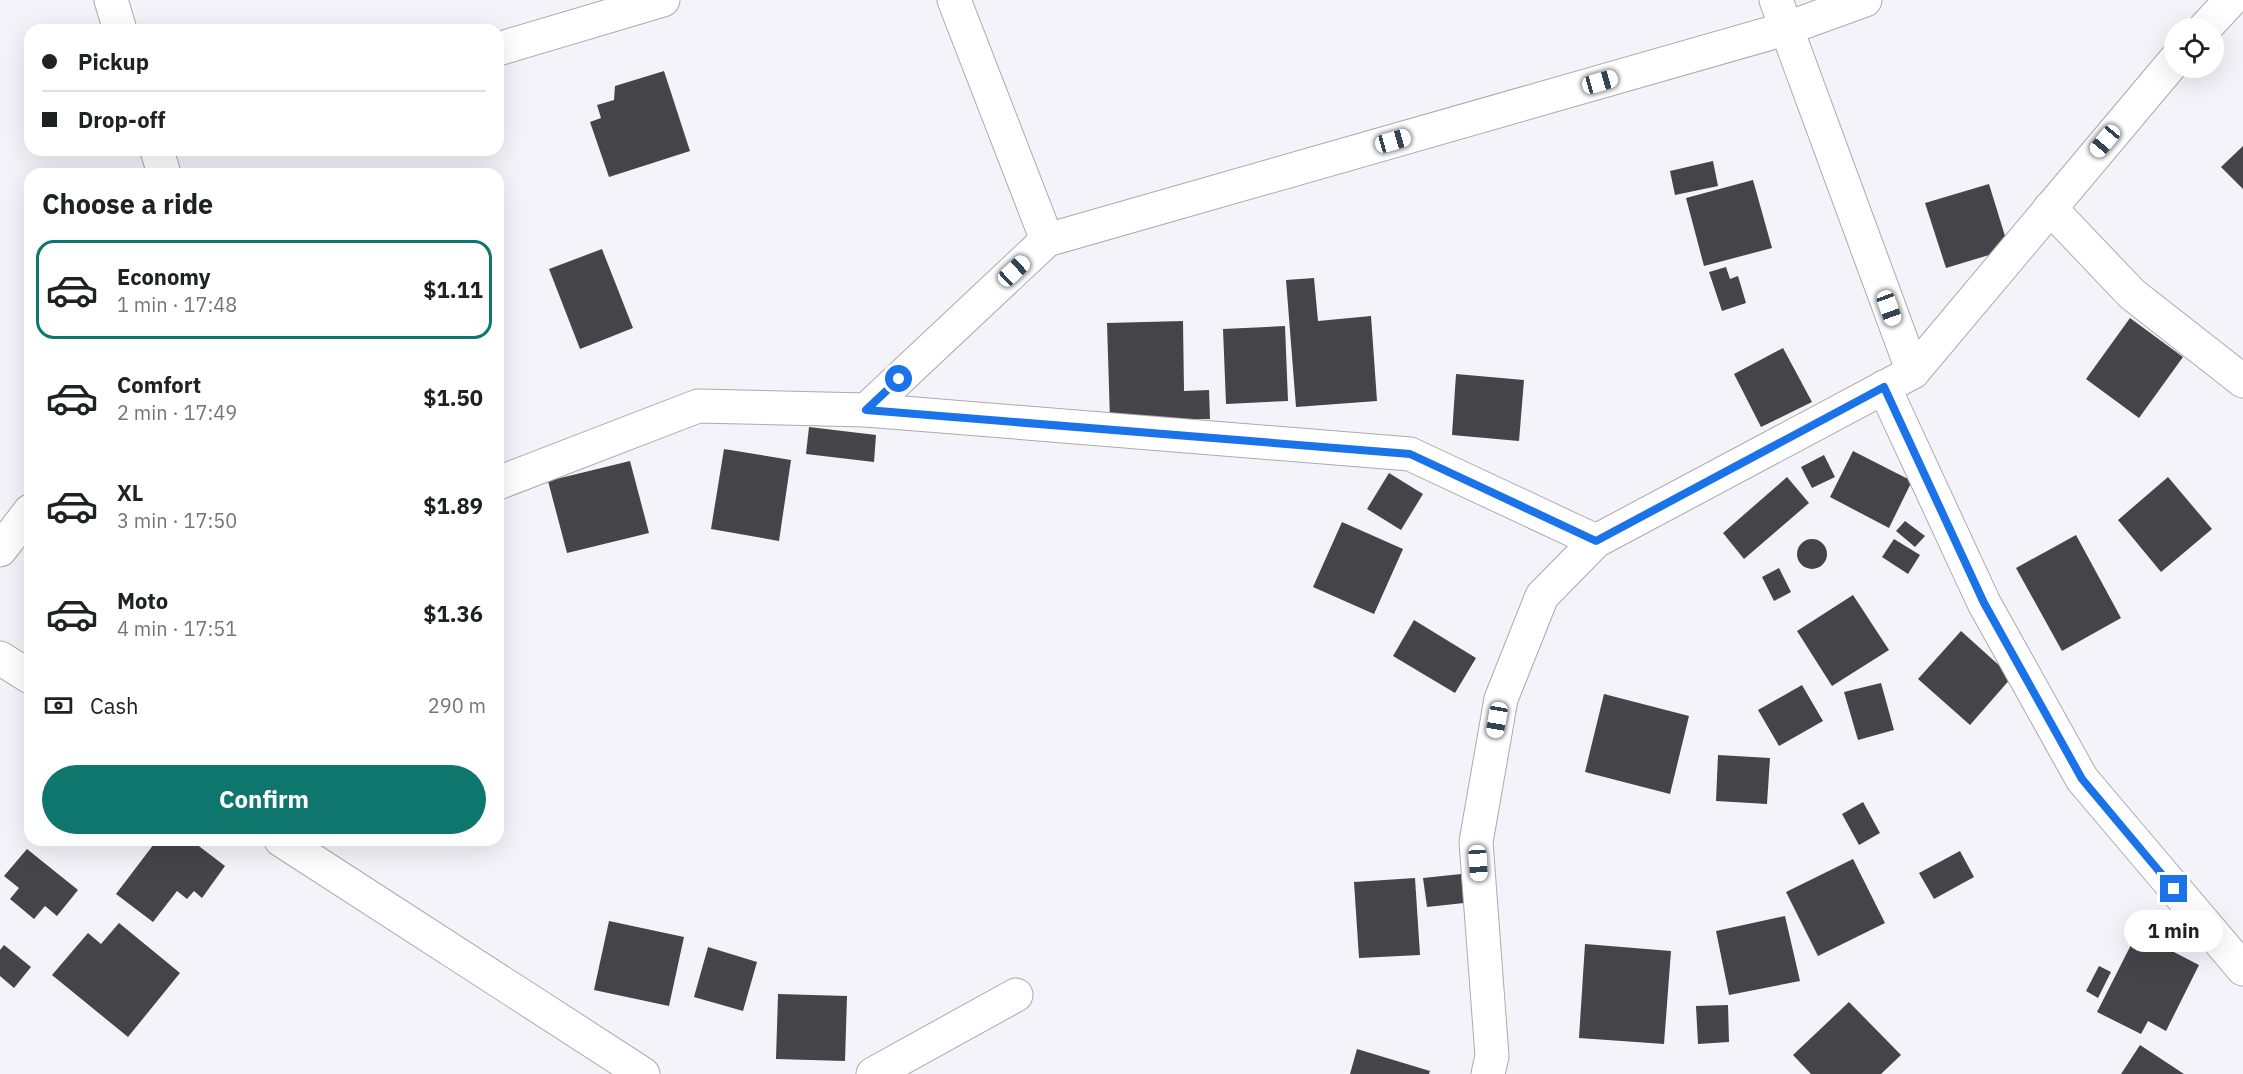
<!DOCTYPE html>
<html lang="en">
<head>
<meta charset="utf-8">
<style>
  body { margin:0; font-family:"IBM Plex Sans",sans-serif; background:#f2f2f2; color:#202124; height:100vh; display:flex; flex-direction:column; font-size:22px; white-space:nowrap }
  * { box-sizing:border-box; margin:0 }
  p { font-size:20px; color:#757577 }
  .icon { flex:none; width:33px; height:33px; fill:none; stroke:currentColor; stroke-width:2; stroke-linecap:round; stroke-linejoin:round }
  .map { position:relative; flex:1; overflow:hidden }
  .panel { position:absolute; left:24px; top:168px; width:480px; height:678px; display:flex; flex-direction:column; background:#fff; border-radius:18px; box-shadow:0 6px 24px #0002 }
  .panel>* { flex:none }
  .guide { position:absolute; left:24px; top:24px; width:480px; height:132px; border-radius:18px; box-shadow:0 6px 24px #0002; display:grid; align-content:center; height:132px; padding:0 18px; background:#fff }
  .buttons { position:absolute; left:2164px; top:18px; display:grid; gap:12px }
  .buttons a { display:grid; place-items:center; width:60px; height:60px; border-radius:50%; background:#fff; box-shadow:0 6px 24px #0002; font-size:30px }
  .end { position:absolute; width:27px; height:27px; margin:-14px; border:8px solid #1a73e8; background:#fff; box-shadow:0 0 0 3px #fff }
  .from { border-radius:50% }
  .bubble { position:absolute; height:42px; border-radius:21px; background:#fff; box-shadow:0 6px 24px #0002; font-size:20px; font-weight:700; line-height:42px; text-align:center }
  .car { position:absolute; width:18px; height:36px; margin:-18px -9px; border-radius:8px; box-shadow:0 0 4px 2px #0007; background:linear-gradient(#fff 24%,#345 0 40%,#fff 0 76%,#345 0 86%,#fff 0) }
  .guide b { display:flex; align-items:center; gap:21px; height:57px; font-size:22px }
  .guide b+b { border-top:2px solid #e0e0e0 }
  .guide i { width:15px; height:15px; background:#202124 }
  ul { padding:0; list-style:none }
  li { display:flex; align-items:center; gap:18px; height:99px; margin:0 12px 9px; padding:0 6px; border:3px solid transparent; border-radius:18px }
  li div { flex:1 }
  li b { display:block; font-size:22px }
  li em { font-style:normal; font-weight:700 }
  li.current { border-color:#0f766e }
  li>.icon { width:54px; height:54px; stroke-width:1.5 }
  h2 { padding:0 18px; font-size:27px; line-height:72px }
  .pay { display:flex; align-items:center; gap:15px; height:66px; padding:0 18px; font-size:22px }
  .pay p { margin-inline-start:auto }
  .cta { display:flex; gap:12px; margin-top:auto; padding:12px 18px }
  .cta a { flex:1; height:69px; border-radius:36px; background:#0f766e; color:#fff; font-size:24px; font-weight:700; line-height:69px; text-align:center }
  .map>svg:first-child { display:block }
  .building { fill:#454449 }
  .lines { fill:none; stroke-linecap:round; stroke-linejoin:round }
  .minor-casing { stroke:#abaaaf; stroke-width:35 }
  .minor { stroke:#fff; stroke-width:33 }
  .route { stroke:#1a73e8; stroke-width:8 }
</style>
</head>
<body>
<div class="map">
<svg width="2243" height="1074" viewBox="0 0 2243 1074">
  <rect width="100%" height="100%" fill="#f4f3f9"/>
  <g class="building">
    <polygon points="664,71 690,151 609,177 590,122 601,118 597,105 614,100 615,86"/>
    <polygon points="2243,146 2243,189 2221,167"/>
    <polygon points="1713,161 1718,186 1675,195 1670,171"/>
    <polygon points="1753,180 1772,248 1704,266 1686,198"/>
    <polygon points="1989,184 2009,249 1946,268 1925,203"/>
    <polygon points="602,249 633,328 580,349 549,269"/>
    <polygon points="1726,267 1730,279 1738,276 1746,303 1722,311 1709,272"/>
    <polygon points="1314,278 1318,321 1371,316 1377,401 1296,407 1286,280"/>
    <polygon points="2130,318 2183,357 2139,418 2086,379"/>
    <polygon points="1183,321 1184,391 1209,390 1210,419 1110,420 1107,323"/>
    <polygon points="1285,326 1288,401 1226,404 1223,329"/>
    <polygon points="1783,348 1812,402 1761,427 1734,374"/>
    <polygon points="1456,374 1524,380 1519,441 1452,435"/>
    <polygon points="809,427 876,435 874,462 806,454"/>
    <polygon points="724,449 791,460 779,541 711,529"/>
    <polygon points="1853,451 1912,481 1889,528 1830,497"/>
    <polygon points="1824,455 1835,477 1812,488 1801,467"/>
    <polygon points="630,461 649,533 567,553 548,481"/>
    <polygon points="1389,473 1423,494 1401,530 1367,509"/>
    <polygon points="1787,477 1809,503 1744,559 1723,533"/>
    <polygon points="2168,477 2212,529 2161,572 2118,520"/>
    <polygon points="1905,521 1925,536 1915,547 1896,531"/>
    <polygon points="1342,522 1403,549 1374,614 1313,587"/>
    <polygon points="2076,535 2121,618 2062,651 2016,568"/>
    <polygon points="1894,539 1920,555 1908,574 1882,557"/>
    <circle cx="1812" cy="554" r="15"/>
    <polygon points="1779,568 1791,592 1774,601 1762,577"/>
    <polygon points="1853,595 1889,650 1832,686 1797,631"/>
    <polygon points="1414,620 1476,658 1455,693 1393,656"/>
    <polygon points="1961,631 2012,677 1970,725 1918,679"/>
    <polygon points="1881,683 1894,730 1858,740 1844,692"/>
    <polygon points="1802,685 1823,721 1779,746 1758,710"/>
    <polygon points="1604,694 1689,716 1670,794 1585,772"/>
    <polygon points="1718,755 1770,758 1767,804 1716,801"/>
    <polygon points="1863,802 1880,833 1859,845 1842,814"/>
    <polygon points="157,840 191,840 225,866 202,898 194,891 187,899 177,891 153,922 116,894"/>
    <polygon points="27,849 78,890 57,916 45,906 34,919 10,899 19,888 4,876"/>
    <polygon points="1960,851 1974,877 1934,899 1919,873"/>
    <polygon points="1853,859 1885,923 1818,956 1786,892"/>
    <polygon points="1461,874 1464,903 1427,907 1423,878"/>
    <polygon points="1415,878 1420,955 1359,958 1354,882"/>
    <polygon points="1785,916 1800,981 1729,995 1716,931"/>
    <polygon points="609,921 684,937 669,1006 594,990"/>
    <polygon points="119,923 180,973 128,1037 52,975 88,933 101,944"/>
    <polygon points="2137,933 2199,965 2166,1031 2148,1021 2141,1034 2097,1012"/>
    <polygon points="1585,944 1671,951 1664,1044 1579,1038"/>
    <polygon points="4,945 31,967 14,988 0,976 0,950"/>
    <polygon points="708,947 757,962 743,1011 694,997"/>
    <polygon points="2099,966 2111,972 2098,998 2086,991"/>
    <polygon points="778,994 847,996 845,1061 776,1059"/>
    <polygon points="1849,1002 1901,1055 1881,1074 1811,1074 1793,1055"/>
    <polygon points="1728,1005 1729,1042 1698,1044 1696,1006"/>
    <polygon points="2140,1045 2184,1074 2121,1074"/>
    <polygon points="1357,1049 1430,1071 1429,1074 1350,1074"/>
  </g>
  <g class="lines">
    <defs>
      <g id="minor">
        <polyline points="111,0 120,30"/>
        <polyline points="954,0 1047,240"/>
        <polyline points="1776,0 1913,372"/>
        <polyline points="2205,28 2231,0"/>
        <polyline points="498,49 663,0"/>
        <polyline points="157,150 164,174"/>
        <polyline points="2050,208 2132,294 2243,381"/>
        <polyline points="1884,387 1984,603 2082,779 2243,969"/>
        <polyline points="866,410 1047,240 1785,29 1865,0"/>
        <polyline points="498,483 698,406 866,410 1410,454 1596,541"/>
        <polyline points="0,550 30,511"/>
        <polyline points="0,658 30,677"/>
        <polyline points="281,840 643,1074"/>
        <polyline points="873,1074 1016,995"/>
        <polyline points="1488,1074 1492,1056 1476,842 1501,699 1542,596 1596,541 1913,372 2175,60"/>
      </g>
    </defs>
    <use href="#minor" class="minor-casing"/>
    <use href="#minor" class="minor"/>
  </g>
  <g class="lines">
    <polyline class="route" points="899,379 866,410 1410,454 1596,541 1884,387 1984,603 2082,779 2174,889"/>
  </g>
</svg>
<div class="buttons">
<a><svg class="icon" aria-label="locate" viewBox="0 0 24 24"><circle cx="12" cy="12" r="6"/><path d="M12 2v4M12 18v4M2 12h4M18 12h4"/></svg></a>
</div>
<i class="end from" style="left:899px;top:379px"></i>
<i class="end" style="left:2174px;top:889px"></i>
<div class="bubble" style="left:2124px;top:910px;width:99px">1 min</div>
<i class="car" style="left:1600px;top:82px;rotate:74deg"></i>
<i class="car" style="left:1393px;top:141px;rotate:74deg"></i>
<i class="car" style="left:2105px;top:141px;rotate:220deg"></i>
<i class="car" style="left:1014px;top:271px;rotate:47deg"></i>
<i class="car" style="left:1889px;top:308px;rotate:160deg"></i>
<i class="car" style="left:1497px;top:720px;rotate:190deg"></i>
<i class="car" style="left:1478px;top:863px;rotate:176deg"></i>
<div class="guide">
<b><i class="from"></i>Pickup</b>
<b><i></i>Drop-off</b>
</div>
<section class="panel">
<h2>Choose a ride</h2>
<ul>
<li class="current"><svg class="icon" aria-label="car" viewBox="0 0 24 24"><path d="M5 17H2v-5l4-1 3-4h7l3 4 3 1v5h-3M9 17h6M6 11h13"/><circle cx="7" cy="17" r="2"/><circle cx="17" cy="17" r="2"/></svg><div><b>Economy</b><p>1 min · 17:48</p></div><em>$1.11</em></li>
<li><svg class="icon" aria-label="car" viewBox="0 0 24 24"><path d="M5 17H2v-5l4-1 3-4h7l3 4 3 1v5h-3M9 17h6M6 11h13"/><circle cx="7" cy="17" r="2"/><circle cx="17" cy="17" r="2"/></svg><div><b>Comfort</b><p>2 min · 17:49</p></div><em>$1.50</em></li>
<li><svg class="icon" aria-label="car" viewBox="0 0 24 24"><path d="M5 17H2v-5l4-1 3-4h7l3 4 3 1v5h-3M9 17h6M6 11h13"/><circle cx="7" cy="17" r="2"/><circle cx="17" cy="17" r="2"/></svg><div><b>XL</b><p>3 min · 17:50</p></div><em>$1.89</em></li>
<li><svg class="icon" aria-label="car" viewBox="0 0 24 24"><path d="M5 17H2v-5l4-1 3-4h7l3 4 3 1v5h-3M9 17h6M6 11h13"/><circle cx="7" cy="17" r="2"/><circle cx="17" cy="17" r="2"/></svg><div><b>Moto</b><p>4 min · 17:51</p></div><em>$1.36</em></li>
</ul>
<div class="pay"><svg class="icon" aria-label="cash" viewBox="0 0 24 24"><path d="M3 7h18v10H3z"/><circle cx="12" cy="12" r="2"/></svg>Cash<p>290 m</p></div>
<div class="cta"><a>Confirm</a></div>
</section>
</div>
</body>
</html>
